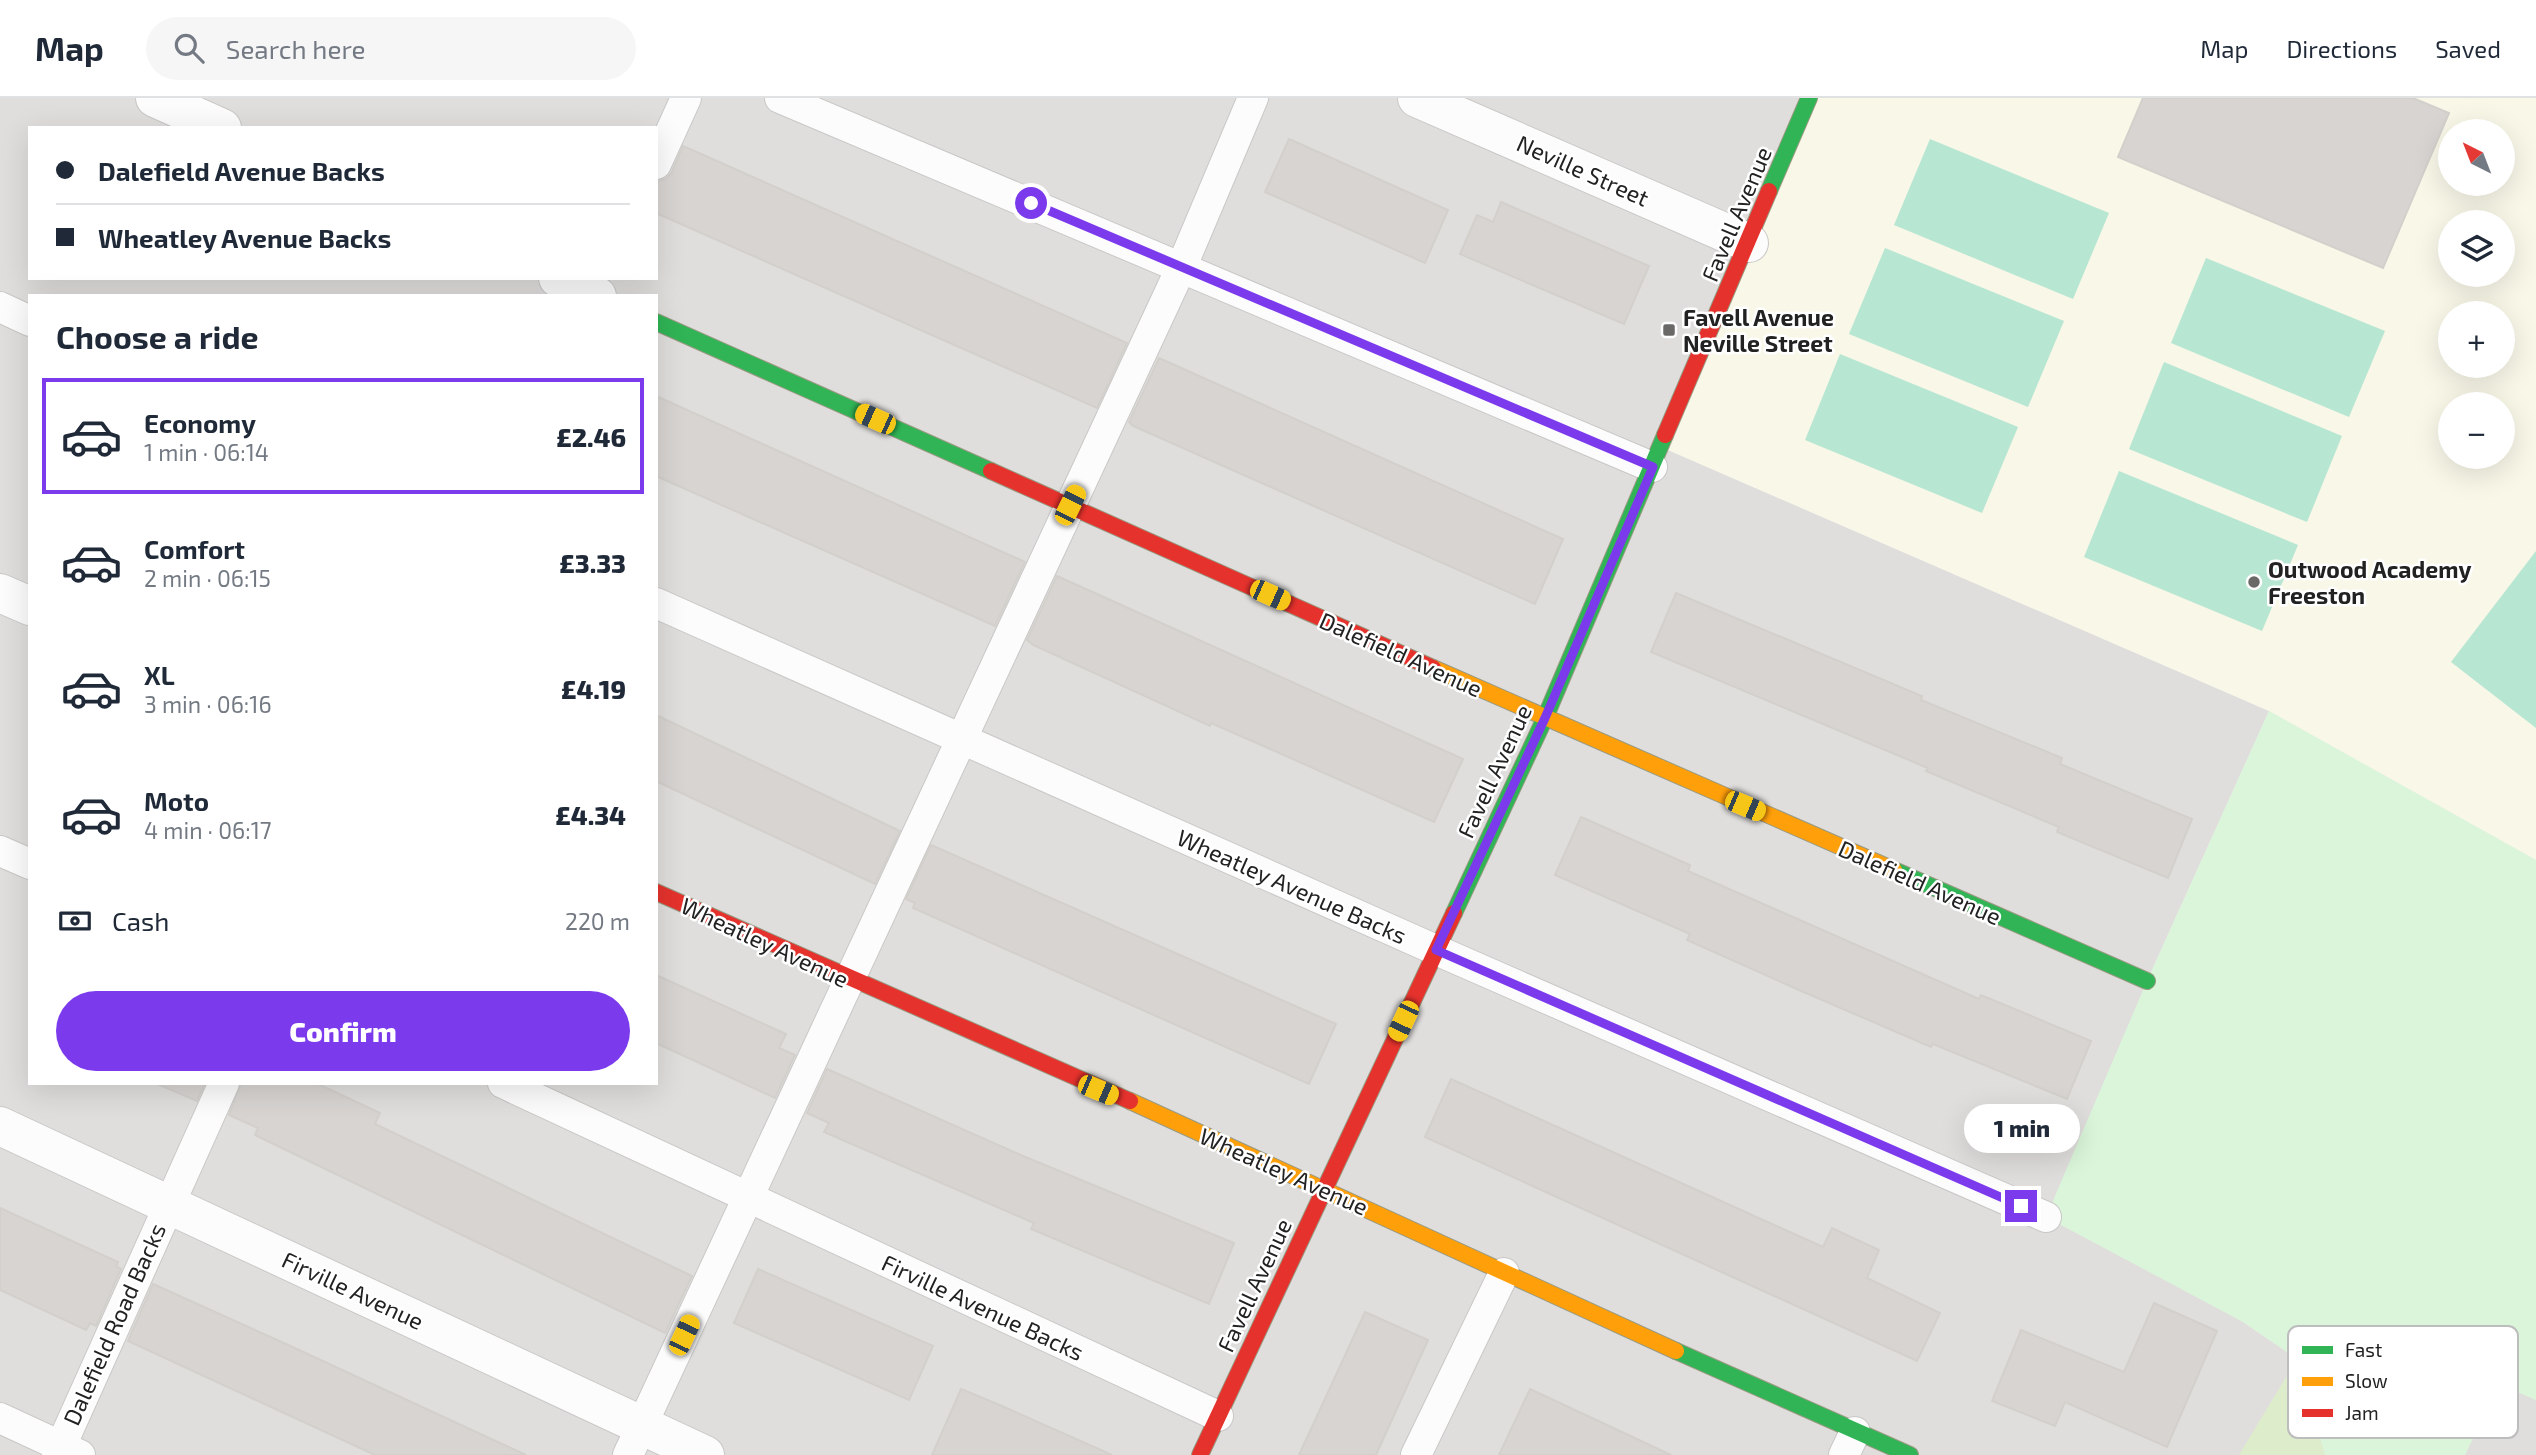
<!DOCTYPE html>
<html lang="en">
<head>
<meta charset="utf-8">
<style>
  body { margin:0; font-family:"Exo 2",sans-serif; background:#f6f6f7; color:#1f2937; height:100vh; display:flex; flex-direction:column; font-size:26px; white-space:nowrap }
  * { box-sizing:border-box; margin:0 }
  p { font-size:23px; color:#747a83 }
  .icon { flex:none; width:38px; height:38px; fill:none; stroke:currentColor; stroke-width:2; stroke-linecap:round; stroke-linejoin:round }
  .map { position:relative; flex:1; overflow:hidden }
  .drawer { position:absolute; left:28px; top:196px; width:630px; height:791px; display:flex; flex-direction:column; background:#fff; border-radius:0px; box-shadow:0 7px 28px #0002 }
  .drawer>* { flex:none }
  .hud { position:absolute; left:28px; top:28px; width:630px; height:154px; border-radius:0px; box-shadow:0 7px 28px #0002; display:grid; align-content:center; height:154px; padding:0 28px; background:#fff }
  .needle { width:46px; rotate:318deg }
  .controls { position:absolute; left:2438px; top:21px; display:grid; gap:14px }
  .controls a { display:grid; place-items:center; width:77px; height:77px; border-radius:50%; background:#fff; box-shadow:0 7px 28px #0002; font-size:35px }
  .end { position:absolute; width:32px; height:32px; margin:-16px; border:9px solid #7c3aed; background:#fff; box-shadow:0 0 0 4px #fff }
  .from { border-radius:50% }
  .bubble { position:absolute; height:49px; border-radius:24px; background:#fff; box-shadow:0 7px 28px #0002; font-size:23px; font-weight:800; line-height:49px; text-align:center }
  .car { position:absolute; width:21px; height:42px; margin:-21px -10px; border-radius:9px; box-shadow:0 0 5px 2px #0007; background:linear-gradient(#f5c518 24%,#345 0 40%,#f5c518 0 76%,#345 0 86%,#f5c518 0) }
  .hud b { display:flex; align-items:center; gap:24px; height:66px; font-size:26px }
  .hud b+b { border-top:2px solid #e0e1e3 }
  .hud i { width:18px; height:18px; background:#1f2937 }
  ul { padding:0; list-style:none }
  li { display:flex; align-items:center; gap:21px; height:116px; margin:0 14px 10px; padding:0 14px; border:4px solid transparent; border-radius:0px }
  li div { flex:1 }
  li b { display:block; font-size:26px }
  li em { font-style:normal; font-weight:800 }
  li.current { border-color:#7c3aed }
  li>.icon { width:63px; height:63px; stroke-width:1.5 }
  h2 { padding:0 28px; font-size:32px; line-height:84px }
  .pay { display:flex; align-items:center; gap:18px; height:77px; padding:0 28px; font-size:26px }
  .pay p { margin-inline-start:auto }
  .button { display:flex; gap:14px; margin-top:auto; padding:14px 28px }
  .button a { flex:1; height:80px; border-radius:42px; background:#7c3aed; color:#fff; font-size:28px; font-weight:800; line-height:80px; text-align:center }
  header { display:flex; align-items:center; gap:42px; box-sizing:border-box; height:98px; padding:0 35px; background:#fff; border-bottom:2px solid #e0e1e3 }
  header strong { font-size:33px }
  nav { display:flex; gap:38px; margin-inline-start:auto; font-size:24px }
  .search { width:490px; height:63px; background:#f6f6f7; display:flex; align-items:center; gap:18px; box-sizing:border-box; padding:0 24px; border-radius:38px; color:#747a83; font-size:26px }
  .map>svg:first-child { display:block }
  .residential { fill:#dfdedc; fill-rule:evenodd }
  .education { fill:#f8f7e8; fill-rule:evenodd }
  .grass { fill:#ddeccb }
  .park { fill:#daf5da }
  .pitch { fill:#b7e6d2 }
  .building { fill:#d7d4d2; stroke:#d3d0cc; stroke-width:2 }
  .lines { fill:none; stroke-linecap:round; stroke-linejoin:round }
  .lane-casing { stroke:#c9c8c7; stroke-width:32 }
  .street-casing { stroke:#c9c8c7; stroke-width:40 }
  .fast-casing { stroke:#999a82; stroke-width:18 }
  .slow-casing { stroke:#999a82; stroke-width:18 }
  .jam-casing { stroke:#999a82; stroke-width:18 }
  .lane { stroke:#fdfcfc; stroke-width:30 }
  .street { stroke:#fdfcfc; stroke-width:38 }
  .fast { stroke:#30b455; stroke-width:16 }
  .slow { stroke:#ff9f0a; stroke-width:16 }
  .jam { stroke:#e5322d; stroke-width:16 }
  .route { stroke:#7c3aed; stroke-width:9 }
  .poi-dot { fill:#6a6968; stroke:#fff; stroke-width:2.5 }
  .labels { text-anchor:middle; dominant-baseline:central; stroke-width:5; stroke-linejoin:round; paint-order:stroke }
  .street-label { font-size:23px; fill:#222; stroke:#fff }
  .poi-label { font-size:23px; font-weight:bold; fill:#222; stroke:#fff; text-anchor:start }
  .key { fill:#fff; stroke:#bdbdbd; stroke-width:2 }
  .key-label { font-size:19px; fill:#222 }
</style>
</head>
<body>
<header>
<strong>Map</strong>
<div class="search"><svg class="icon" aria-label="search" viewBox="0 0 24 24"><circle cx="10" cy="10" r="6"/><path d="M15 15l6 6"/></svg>Search here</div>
<nav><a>Map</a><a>Directions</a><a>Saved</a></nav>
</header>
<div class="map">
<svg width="2536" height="1357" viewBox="0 0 2536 1357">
  <rect width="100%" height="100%" fill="#f0eeeb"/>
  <g class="residential">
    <path d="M0,0h1809l-148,349 608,264 -122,270 96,341 54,37 28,96h-2325zM30,30h626v150h-626zM30,198h626v787h-626z"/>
    <polygon points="2499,1285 2536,1302 2536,1357 2465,1357"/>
  </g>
  <path class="education" d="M1809,0h727v762l-267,-149 -608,-264zM2450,33h52v53h-52zM2450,124h52v53h-52zM2450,215h52v53h-52zM2450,306h52v53h-52z"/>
  <polygon class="grass" points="2297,1261 2325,1357 2239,1357"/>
  <polygon class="park" points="2269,613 2536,762 2536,1302 2499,1286 2465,1357 2325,1357 2297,1261 2243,1224 2046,1119 2147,883"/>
  <g class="pitch">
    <polygon points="1930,41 2109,115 2073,201 1894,127"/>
    <polygon points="1885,150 2064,223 2028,309 1849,236"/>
    <polygon points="2206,160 2385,233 2349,319 2171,245"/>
    <polygon points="1840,256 2018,329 1982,415 1805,342"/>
    <polygon points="2164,264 2342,338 2307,424 2129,351"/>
    <polygon points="2119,373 2298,447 2262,533 2084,459"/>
    <polygon points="2536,453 2536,630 2451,564"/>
  </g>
  <g class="building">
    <polygon points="2143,0 2413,0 2449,15 2383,170 2118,59"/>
    <polygon points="1289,41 1448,112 1425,165 1265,94"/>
    <polygon points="683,48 1127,245 1097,310 656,115 656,83 666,81 672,74"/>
    <polygon points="1501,104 1649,168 1624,226 1460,156 1477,117 1493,124"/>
    <polygon points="1159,260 1563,441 1535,506 1133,328 1129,324"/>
    <polygon points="656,298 1025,464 995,528 656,378"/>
    <polygon points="1057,478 1463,661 1434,724 1259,646 1211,625 1210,628 1033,547 1027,542"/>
    <polygon points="1676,495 1922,598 1921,602 2062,660 2060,666 2192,721 2168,780 2057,734 2059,729 1926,673 1928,670 1651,554"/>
    <polygon points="656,617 900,733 875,786 656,683"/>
    <polygon points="1581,719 1690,767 1688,773 1768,808 1979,901 1981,897 2091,943 2067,1001 1933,946 1931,949 1799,892 1687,842 1690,836 1555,777"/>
    <polygon points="931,747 1336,926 1309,986 913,810 915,805 906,801"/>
    <polygon points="656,877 786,936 779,950 795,957 775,1000 656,945"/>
    <polygon points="827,971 1023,1058 1234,1145 1209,1206 1031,1131 1034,1125 824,1034 829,1025 807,1015"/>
    <polygon points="1451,981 1823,1149 1832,1130 1879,1152 1867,1180 1940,1215 1917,1263 1425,1039"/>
    <polygon points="155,985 205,985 197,1003"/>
    <polygon points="241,985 316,985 380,1015 375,1026 692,1178 665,1235 255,1037 258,1030 229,1017"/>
    <polygon points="0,1110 118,1164 116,1168 121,1171 96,1228 90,1225 86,1232 0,1192"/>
    <polygon points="758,1171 933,1248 909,1302 734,1225"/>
    <polygon points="153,1186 286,1246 526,1357 375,1357 128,1243"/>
    <polygon points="2154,1205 2217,1233 2167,1349 2065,1304 2055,1328 1992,1303 2021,1232 2124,1274"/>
    <polygon points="1365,1214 1428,1242 1376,1357 1299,1357"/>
    <polygon points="961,1291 1002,1308 1112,1357 932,1357"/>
    <polygon points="1530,1291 1671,1357 1499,1357"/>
  </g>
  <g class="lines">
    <defs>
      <g id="lane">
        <polyline points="780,0 1652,369"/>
        <polyline points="656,66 686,0"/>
        <polyline points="0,209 30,223"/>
        <polyline points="656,505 1436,852 2046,1119"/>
        <polyline points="0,753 30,766"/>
        <polyline points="503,985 1218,1318"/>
        <polyline points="0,1320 80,1357"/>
        <polyline points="57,1357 224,985"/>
        <polyline points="628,1357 1182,168 1253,0"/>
        <polyline points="1416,1357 1504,1175"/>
        <polyline points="1844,1357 1855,1334"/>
      </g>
      <g id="street">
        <polyline points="155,0 222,30"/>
        <polyline points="1417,0 1749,145"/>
        <polyline points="558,180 597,198"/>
        <polyline points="0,495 30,508"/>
        <polyline points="0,1028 705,1357"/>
      </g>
      <g id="fast">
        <polyline points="1769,93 1809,0"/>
        <polyline points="656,224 991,373"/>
        <polyline points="1894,772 2147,883"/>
        <polyline points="1454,815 1545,620 1665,337"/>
        <polyline points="1676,1253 1910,1357"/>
      </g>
      <g id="slow">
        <polyline points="1433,570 1894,772"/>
        <polyline points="1130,1003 1676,1253"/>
      </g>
      <g id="jam">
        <polyline points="1665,337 1769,93"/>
        <polyline points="991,373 1433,570"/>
        <polyline points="656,794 1130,1003"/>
        <polyline points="1200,1357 1454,815"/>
      </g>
    </defs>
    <use href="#lane" class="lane-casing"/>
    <use href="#street" class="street-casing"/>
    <use href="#fast" class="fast-casing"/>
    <use href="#slow" class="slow-casing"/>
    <use href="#jam" class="jam-casing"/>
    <use href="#lane" class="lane"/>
    <use href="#street" class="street"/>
    <use href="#fast" class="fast"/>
    <use href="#slow" class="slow"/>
    <use href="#jam" class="jam"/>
  </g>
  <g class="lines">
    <polyline class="route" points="1031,105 1653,369 1545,620 1436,852 2021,1108"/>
  </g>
  <g class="poi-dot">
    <rect x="1662" y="225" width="14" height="14" rx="3.5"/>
    <circle cx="2254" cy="484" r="7"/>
  </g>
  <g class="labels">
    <g class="street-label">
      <text transform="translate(1583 72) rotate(24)">Neville Street</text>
      <text transform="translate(1736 116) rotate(-67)">Favell Avenue</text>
      <text transform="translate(1401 556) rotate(24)">Dalefield Avenue</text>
      <text transform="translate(1494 673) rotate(-65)">Favell Avenue</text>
      <text transform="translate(1920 784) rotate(24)">Dalefield Avenue</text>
      <text transform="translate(1292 788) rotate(24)">Wheatley Avenue Backs</text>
      <text transform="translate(765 844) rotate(25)">Wheatley Avenue</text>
      <text transform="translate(1284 1073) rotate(24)">Wheatley Avenue</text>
      <text transform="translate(1254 1187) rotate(-65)">Favell Avenue</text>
      <text transform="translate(353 1192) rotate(25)">Firville Avenue</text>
      <text transform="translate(983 1209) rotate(25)">Firville Avenue Backs</text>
      <text transform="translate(114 1226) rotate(-66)">Dalefield Road Backs</text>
    </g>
    <g class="poi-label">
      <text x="1683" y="219">Favell Avenue<tspan x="1683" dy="26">Neville Street</tspan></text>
      <text x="2268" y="471">Outwood Academy<tspan x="2268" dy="26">Freeston</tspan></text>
    </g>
  </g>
  <rect x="2288" y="1228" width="230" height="112" rx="10" class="key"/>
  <rect x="2302" y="1248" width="31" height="8" fill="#30b455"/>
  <rect x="2302" y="1279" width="31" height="9" fill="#ff9f0a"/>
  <rect x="2302" y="1311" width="31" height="8" fill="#e5322d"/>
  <g class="key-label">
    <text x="2345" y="1259">Fast</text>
    <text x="2345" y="1290">Slow</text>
    <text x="2345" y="1322">Jam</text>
  </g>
</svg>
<div class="controls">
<a><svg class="needle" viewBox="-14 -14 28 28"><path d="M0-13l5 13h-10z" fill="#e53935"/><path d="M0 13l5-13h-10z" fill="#747a83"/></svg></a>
<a><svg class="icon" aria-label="layers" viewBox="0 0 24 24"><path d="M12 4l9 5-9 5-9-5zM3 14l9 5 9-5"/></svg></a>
<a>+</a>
<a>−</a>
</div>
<i class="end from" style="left:1031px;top:105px"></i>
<i class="end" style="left:2021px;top:1108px"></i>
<div class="bubble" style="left:1964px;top:1006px;width:116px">1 min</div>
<i class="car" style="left:875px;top:321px;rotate:294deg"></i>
<i class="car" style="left:1070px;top:407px;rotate:26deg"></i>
<i class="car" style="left:1270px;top:497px;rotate:114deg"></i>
<i class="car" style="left:1745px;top:708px;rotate:113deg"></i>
<i class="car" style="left:1403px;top:923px;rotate:205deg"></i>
<i class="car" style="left:1098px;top:992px;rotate:113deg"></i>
<i class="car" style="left:684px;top:1237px;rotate:25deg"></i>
<div class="hud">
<b><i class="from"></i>Dalefield Avenue Backs</b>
<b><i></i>Wheatley Avenue Backs</b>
</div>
<section class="drawer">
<h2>Choose a ride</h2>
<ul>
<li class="current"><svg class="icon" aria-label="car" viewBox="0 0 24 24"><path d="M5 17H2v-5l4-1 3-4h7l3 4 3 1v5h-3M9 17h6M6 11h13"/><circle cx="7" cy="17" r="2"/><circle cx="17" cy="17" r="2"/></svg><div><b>Economy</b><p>1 min · 06:14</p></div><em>£2.46</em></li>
<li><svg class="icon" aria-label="car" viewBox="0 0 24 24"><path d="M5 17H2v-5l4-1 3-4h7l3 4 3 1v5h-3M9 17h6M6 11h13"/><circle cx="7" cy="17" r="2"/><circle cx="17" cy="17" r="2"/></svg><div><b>Comfort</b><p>2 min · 06:15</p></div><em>£3.33</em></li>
<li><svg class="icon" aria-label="car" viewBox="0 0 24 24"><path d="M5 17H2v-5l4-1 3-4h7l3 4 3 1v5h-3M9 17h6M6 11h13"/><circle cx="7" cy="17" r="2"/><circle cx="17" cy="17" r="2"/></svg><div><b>XL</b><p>3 min · 06:16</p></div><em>£4.19</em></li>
<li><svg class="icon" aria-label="car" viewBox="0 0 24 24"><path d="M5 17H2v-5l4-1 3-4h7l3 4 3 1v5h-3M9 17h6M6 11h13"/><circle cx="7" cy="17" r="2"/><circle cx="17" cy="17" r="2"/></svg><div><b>Moto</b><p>4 min · 06:17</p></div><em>£4.34</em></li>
</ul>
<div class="pay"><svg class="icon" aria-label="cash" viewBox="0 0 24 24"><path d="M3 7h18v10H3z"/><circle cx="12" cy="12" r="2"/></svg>Cash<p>220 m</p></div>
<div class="button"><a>Confirm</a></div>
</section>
</div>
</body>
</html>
